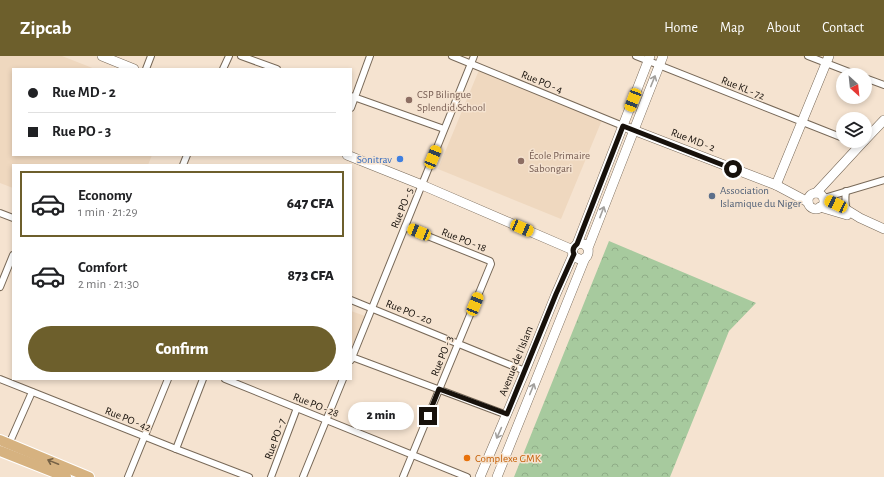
<!DOCTYPE html>
<html lang="en">
<head>
<meta charset="utf-8">
<style>
  body { margin:0; font-family:"Alegreya Sans",sans-serif; background:#f2f2f2; color:#202124; height:100vh; display:flex; flex-direction:column; font-size:15px; white-space:nowrap }
  * { box-sizing:border-box; margin:0 }
  p { font-size:13px; color:#757577 }
  .icon { flex:none; width:22px; height:22px; fill:none; stroke:currentColor; stroke-width:2; stroke-linecap:round; stroke-linejoin:round }
  .map { position:relative; flex:1; overflow:hidden }
  .sheet { position:absolute; left:12px; top:108px; width:340px; height:216px; display:flex; flex-direction:column; background:#fff; border-radius:0px; box-shadow:0 2px 6px #0003 }
  .sheet>* { flex:none }
  .hud { position:absolute; left:12px; top:12px; width:340px; height:88px; border-radius:0px; box-shadow:0 2px 6px #0003; display:grid; align-content:center; height:88px; padding:0 16px; background:#fff }
  .needle { width:26px; rotate:153deg }
  .tools { position:absolute; left:836px; top:12px; display:grid; gap:8px }
  .tools a { display:grid; place-items:center; width:36px; height:36px; border-radius:50%; background:#fff; box-shadow:0 2px 6px #0003; font-size:20px }
  .end { position:absolute; width:18px; height:18px; margin:-9px; border:5px solid #17110b; background:#fff; box-shadow:0 0 0 2px #fff }
  .from { border-radius:50% }
  .bubble { position:absolute; height:28px; border-radius:14px; background:#fff; box-shadow:0 2px 6px #0003; font-size:13px; font-weight:800; line-height:28px; text-align:center }
  .car { position:absolute; width:12px; height:24px; margin:-12px -6px; border-radius:5px; box-shadow:0 0 3px 1px #0007; background:linear-gradient(#f5c518 24%,#345 0 40%,#f5c518 0 76%,#345 0 86%,#f5c518 0) }
  .hud b { display:flex; align-items:center; gap:14px; height:38px; font-size:15px }
  .hud b+b { border-top:1px solid #e0e0e0 }
  .hud i { width:10px; height:10px; background:#202124 }
  ul { padding:7px 0 0; list-style:none }
  li { display:flex; align-items:center; gap:12px; height:66px; margin:0 8px 6px; padding:0 8px; border:2px solid transparent; border-radius:0px }
  li div { flex:1 }
  li b { display:block; font-size:15px }
  li em { font-style:normal; font-weight:800 }
  li.selected { border-color:#6d5f2c }
  li>.icon { width:36px; height:36px; stroke-width:1.5 }
  .cta { display:flex; gap:8px; margin-top:auto; padding:8px 16px }
  .cta a { flex:1; height:46px; border-radius:24px; background:#6d5f2c; color:#fff; font-size:16px; font-weight:800; line-height:46px; text-align:center }
  header { display:flex; align-items:center; gap:24px; box-sizing:border-box; height:56px; padding:0 20px; background:#6d5f2c; color:#fff }
  header strong { font-size:19px }
  nav { display:flex; gap:22px; margin-inline-start:auto; font-size:14px }
  .map>svg:first-child { display:block }
  .built { fill:#efd8bf }
  .forest { fill:url(#forest-crowns) }
  .lines { fill:none; stroke-linecap:round; stroke-linejoin:round }
  .street-casing { stroke:#786958; stroke-width:8 }
  .secondary-casing { stroke:#786958; stroke-width:10 }
  .primary-casing { stroke:#fff; stroke-width:12 }
  .street { stroke:#fff; stroke-width:6 }
  .secondary { stroke:#fff; stroke-width:9 }
  .primary { stroke:#d6b280; stroke-width:10 }
  .oneway { stroke:#a2a09d }
  .oneway2 { stroke:#766246 }
  .route { stroke:#17110b; stroke-width:5 }
  .education-dot { fill:#8d6e63; stroke:#f5e3d0; stroke-width:1.5 }
  .shop-dot { fill:#3f7fe0; stroke:#f5e3d0; stroke-width:1.5 }
  .service-dot { fill:#5c6f8a; stroke:#f5e3d0; stroke-width:1.5 }
  .food-dot { fill:#e8710a; stroke:#f5e3d0; stroke-width:1.5 }
  .labels { text-anchor:middle; dominant-baseline:central; stroke-width:3; stroke-linejoin:round; paint-order:stroke }
  .street-label { font-size:11px; fill:#17110b; stroke:#f5e3d0 }
  .education-label { font-size:11px; fill:#785e54; stroke:#f5e3d0; text-anchor:start }
  .shop-label { font-size:11px; fill:#366cbe; stroke:#f5e3d0; text-anchor:end }
  .service-label { font-size:11px; fill:#4e5e75; stroke:#f5e3d0; text-anchor:start }
  .food-label { font-size:11px; fill:#c56008; stroke:#f5e3d0; text-anchor:start }
</style>
</head>
<body>
<header>
<strong>Zipcab</strong>
<nav><a>Home</a><a>Map</a><a>About</a><a>Contact</a></nav>
</header>
<div class="map">
<svg width="884" height="421" viewBox="0 0 884 421">
  <defs>
    <pattern id="forest-crowns" width="20" height="18" patternUnits="userSpaceOnUse"><rect width="20" height="18" fill="#a7ca9e"/><path d="M2 6a3 3 0 1 1 6 0M12 15a3 3 0 1 1 6 0" fill="none" stroke="#8fac87"/></pattern>
  </defs>
  <rect width="100%" height="100%" fill="#f5e3d0"/>
  <g class="built">
    <polygon points="0,0 62,0 95,13 13,13 13,99 152,99 148,109 13,109 13,132 0,127"/>
    <polygon points="479,14 602,64 561,163 438,113"/>
    <polygon points="351,255 365,260 351,293"/>
  </g>
  <polygon class="forest" points="609,185 756,247 729,275 670,421 514,421"/>
  <g class="lines">
    <defs>
      <g id="street">
        <polyline points="241,0 277,13"/>
        <polyline points="452,0 623,70"/>
        <polyline points="636,0 843,82"/>
        <polyline points="808,0 857,19"/>
        <polyline points="146,13 151,0"/>
        <polyline points="223,13 229,0"/>
        <polyline points="865,22 884,29"/>
        <polyline points="351,40 444,73"/>
        <polyline points="351,52 370,0"/>
        <polyline points="850,85 860,89"/>
        <polyline points="183,109 187,99"/>
        <path d="M846,135c-1,7 -1,13 1,19"/>
        <polyline points="824,142 884,124"/>
        <polyline points="0,157 13,162"/>
        <polyline points="0,231 13,199"/>
        <polyline points="351,244 525,315"/>
        <polyline points="352,301 507,359"/>
        <polyline points="351,304 474,0"/>
        <polyline points="0,323 176,393 249,421"/>
        <polyline points="225,323 467,421"/>
        <polyline points="9,388 32,336"/>
        <polyline points="176,393 203,323"/>
        <polyline points="128,421 168,323"/>
        <polyline points="271,421 297,352"/>
        <polyline points="303,421 343,323"/>
        <polyline points="403,421 491,208 490,205 405,171"/>
      </g>
      <g id="secondary">
        <polyline points="102,0 134,13"/>
        <polyline points="628,72 776,129 808,146"/>
        <polyline points="865,84 884,64"/>
        <polyline points="347,99 422,129 573,194"/>
        <polyline points="776,129 829,0"/>
        <polyline points="816,137 864,85"/>
        <circle cx="816" cy="145" r="8"/>
        <polyline points="824,143 847,154 860,162 884,173"/>
        <polyline points="820,151 847,159"/>
        <polyline points="577,188 650,0"/>
        <path d="M588,192l-4,-4c-3,-1 -6,-1 -9,2 -11,11 16,22 13,2l46,-118 29,-74"/>
        <polyline points="480,421 525,315 556,238 573,199"/>
        <polyline points="497,421 585,202"/>
      </g>
      <g id="primary">
        <polyline points="0,384 89,421"/>
        <polyline points="0,395 66,421"/>
      </g>
    </defs>
    <use href="#street" class="street-casing"/>
    <use href="#secondary" class="secondary-casing"/>
    <use href="#primary" class="primary-casing"/>
    <use href="#street" class="street"/>
    <use href="#secondary" class="secondary"/>
    <use href="#primary" class="primary"/>
  </g>
  <defs><path id="oneway-shaft" d="M-6 0H5M1.5-3L5.5 0L1.5 3" fill="none" stroke-width="1.6" stroke-linecap="round" stroke-linejoin="round"/></defs>
  <g class="oneway">
    <use href="#oneway-shaft" transform="translate(653 25) rotate(-68)"/>
    <use href="#oneway-shaft" transform="translate(602 156) rotate(-69)"/>
    <use href="#oneway-shaft" transform="translate(532 333) rotate(-68)"/>
    <use href="#oneway-shaft" transform="translate(499 377) rotate(114)"/>
  </g>
  <use class="oneway2" href="#oneway-shaft" transform="translate(53 406) rotate(-158)"/>
  <g class="lines">
    <path class="route" d="M428,360l11,-27 68,25 49,-120 18,-40c-2,-4 -1,-7 3,-10l46,-118 110,43"/>
  </g>
  <g class="education-dot">
    <circle cx="409" cy="44" r="4"/>
    <circle cx="521" cy="105" r="4"/>
  </g>
  <circle class="shop-dot" cx="400" cy="103" r="4"/>
  <circle class="service-dot" cx="712" cy="140" r="4"/>
  <circle class="food-dot" cx="467" cy="402" r="4"/>
  <g class="labels">
    <g class="street-label">
      <text transform="translate(542 26) rotate(22)">Rue PO - 4</text>
      <text transform="translate(743 32) rotate(22)">Rue KL - 72</text>
      <text transform="translate(693 84) rotate(21)">Rue MD - 2</text>
      <text transform="translate(402 152) rotate(-68)">Rue PO - 5</text>
      <text transform="translate(464 184) rotate(22)">Rue PO - 18</text>
      <text transform="translate(409 256) rotate(22)">Rue PO - 20</text>
      <text transform="translate(442 300) rotate(-68)">Rue PO - 3</text>
      <text transform="translate(516 305) rotate(-68)">Avenue de l'Islam</text>
      <text transform="translate(316 349) rotate(22)">Rue PO - 28</text>
      <text transform="translate(128 363) rotate(22)">Rue PO - 42</text>
      <text transform="translate(275 383) rotate(-70)">Rue PO - 7</text>
    </g>
    <g class="education-label">
      <text x="417" y="38">CSP Bilingue<tspan x="417" dy="13">Splendid School</tspan></text>
      <text x="529" y="99">École Primaire<tspan x="529" dy="13">Sabongari</tspan></text>
    </g>
    <g class="shop-label">
      <text x="392" y="103">Sonitrav</text>
    </g>
    <g class="service-label">
      <text x="720" y="134">Association<tspan x="720" dy="13">Islamique du Niger</tspan></text>
    </g>
    <g class="food-label">
      <text x="475" y="402">Complexe GMK</text>
    </g>
  </g>
</svg>
<div class="tools">
<a><svg class="needle" viewBox="-14 -14 28 28"><path d="M0-13l5 13h-10z" fill="#e53935"/><path d="M0 13l5-13h-10z" fill="#757577"/></svg></a>
<a><svg class="icon" aria-label="layers" viewBox="0 0 24 24"><path d="M12 4l9 5-9 5-9-5zM3 14l9 5 9-5"/></svg></a>
</div>
<i class="end from" style="left:733px;top:113px"></i>
<i class="end" style="left:428px;top:360px"></i>
<div class="bubble" style="left:348px;top:346px;width:66px">2 min</div>
<i class="car" style="left:633px;top:44px;rotate:201deg"></i>
<i class="car" style="left:433px;top:101px;rotate:22deg"></i>
<i class="car" style="left:836px;top:148px;rotate:295deg"></i>
<i class="car" style="left:522px;top:172px;rotate:113deg"></i>
<i class="car" style="left:419px;top:176px;rotate:292deg"></i>
<i class="car" style="left:475px;top:248px;rotate:22deg"></i>
<div class="hud">
<b><i class="from"></i>Rue MD - 2</b>
<b><i></i>Rue PO - 3</b>
</div>
<section class="sheet">
<ul>
<li class="selected"><svg class="icon" aria-label="car" viewBox="0 0 24 24"><path d="M5 17H2v-5l4-1 3-4h7l3 4 3 1v5h-3M9 17h6M6 11h13"/><circle cx="7" cy="17" r="2"/><circle cx="17" cy="17" r="2"/></svg><div><b>Economy</b><p>1 min · 21:29</p></div><em>647 CFA</em></li>
<li><svg class="icon" aria-label="car" viewBox="0 0 24 24"><path d="M5 17H2v-5l4-1 3-4h7l3 4 3 1v5h-3M9 17h6M6 11h13"/><circle cx="7" cy="17" r="2"/><circle cx="17" cy="17" r="2"/></svg><div><b>Comfort</b><p>2 min · 21:30</p></div><em>873 CFA</em></li>
</ul>
<div class="cta"><a>Confirm</a></div>
</section>
</div>
</body>
</html>
